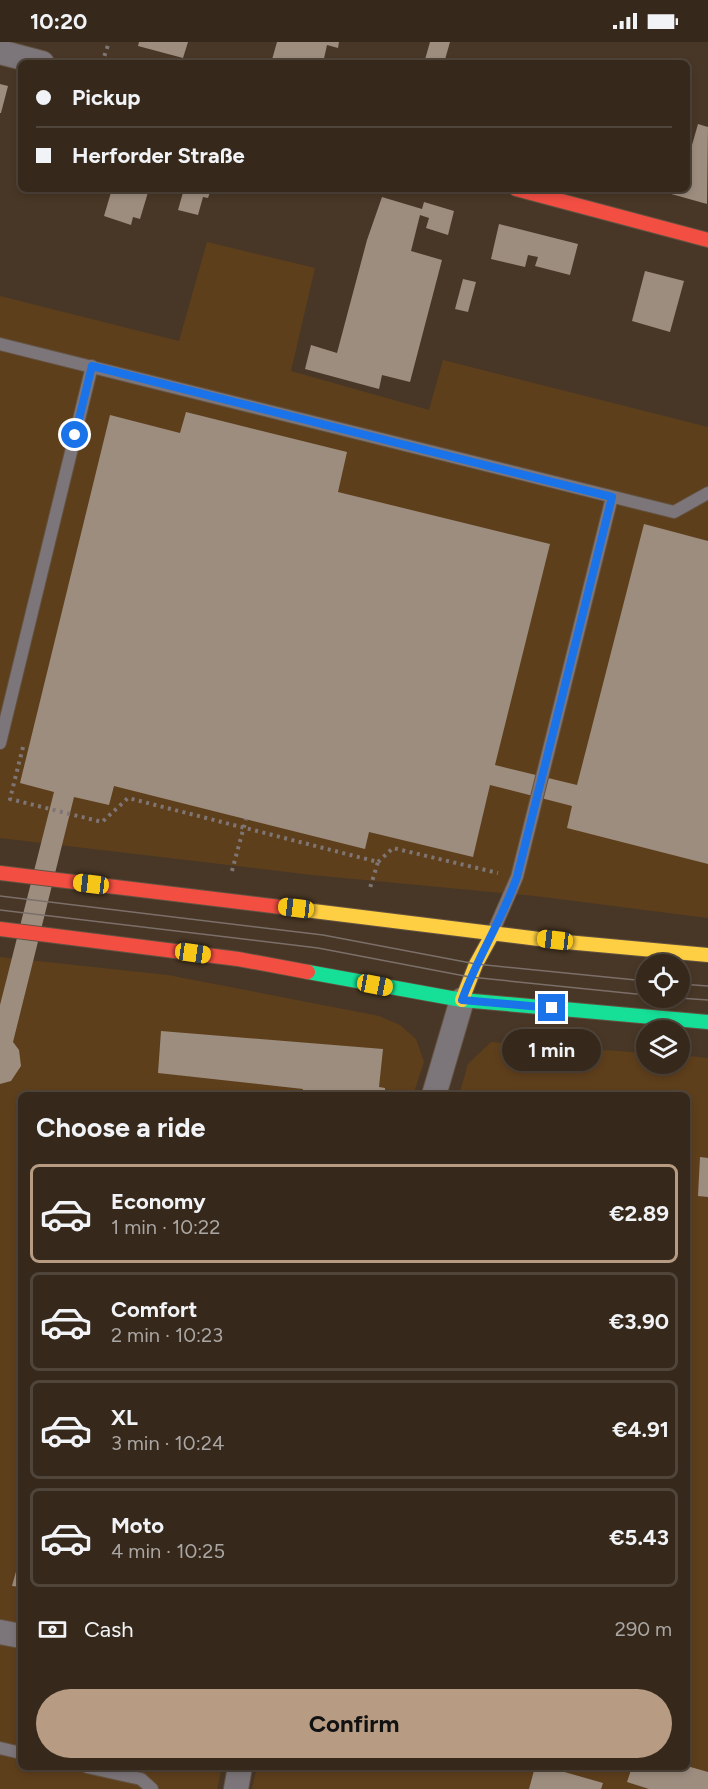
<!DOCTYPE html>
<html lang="en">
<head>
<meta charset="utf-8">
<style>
  body { margin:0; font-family:Figtree,sans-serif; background:#413529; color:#f1f3f6; height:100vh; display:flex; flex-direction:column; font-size:22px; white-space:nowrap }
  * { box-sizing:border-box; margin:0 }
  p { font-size:20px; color:#aaa6a3 }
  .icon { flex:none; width:33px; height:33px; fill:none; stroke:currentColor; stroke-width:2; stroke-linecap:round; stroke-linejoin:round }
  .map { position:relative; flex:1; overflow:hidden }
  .sheet { position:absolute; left:18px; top:1050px; width:672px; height:678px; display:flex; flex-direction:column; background:#36291c; border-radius:9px; box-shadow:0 3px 9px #0003,0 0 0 2px #50453b }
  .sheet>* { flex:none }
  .guide { position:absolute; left:18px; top:18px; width:672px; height:132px; border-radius:9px; box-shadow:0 3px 9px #0003,0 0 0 2px #50453b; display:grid; align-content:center; height:132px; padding:0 18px; background:#36291c }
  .controls { position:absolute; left:636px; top:912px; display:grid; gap:12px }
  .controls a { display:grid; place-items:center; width:54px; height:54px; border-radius:50%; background:#36291c; box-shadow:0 3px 9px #0003,0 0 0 2px #50453b; font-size:30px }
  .end { position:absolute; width:27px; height:27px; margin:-14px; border:8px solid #1a73e8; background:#fff; box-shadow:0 0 0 3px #fff }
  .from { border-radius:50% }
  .bubble { position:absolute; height:42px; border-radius:21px; background:#36291c; box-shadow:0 3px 9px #0003,0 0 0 2px #50453b; font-size:20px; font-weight:700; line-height:42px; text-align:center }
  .car { position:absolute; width:18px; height:36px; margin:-18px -9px; border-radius:8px; box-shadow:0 0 4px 2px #0007; background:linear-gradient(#f5c518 24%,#345 0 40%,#f5c518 0 76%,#345 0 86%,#f5c518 0) }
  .guide b { display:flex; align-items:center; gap:21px; height:57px; font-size:22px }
  .guide b+b { border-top:2px solid #50453b }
  .guide i { width:15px; height:15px; background:#f1f3f6 }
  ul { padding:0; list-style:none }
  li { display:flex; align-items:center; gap:18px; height:99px; margin:0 12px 9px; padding:0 6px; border:3px solid #50453b; border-radius:9px }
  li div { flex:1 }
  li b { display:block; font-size:22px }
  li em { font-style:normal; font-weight:700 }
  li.on { border-color:#b79c83 }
  li>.icon { width:54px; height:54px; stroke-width:1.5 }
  h2 { padding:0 18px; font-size:27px; line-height:72px }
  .pay { display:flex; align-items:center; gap:15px; height:66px; padding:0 18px; font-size:22px }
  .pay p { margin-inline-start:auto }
  .cta { display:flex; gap:12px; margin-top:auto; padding:12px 18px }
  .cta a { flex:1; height:69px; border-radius:36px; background:#b79c83; color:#111; font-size:24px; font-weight:700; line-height:69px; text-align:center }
  .status { display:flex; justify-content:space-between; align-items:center; height:42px; padding:0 30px; background:#36291c; direction:ltr }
  .status svg { height:16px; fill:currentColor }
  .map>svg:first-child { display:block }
  .built { fill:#5e3f1c }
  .building { fill:#9d8d7f }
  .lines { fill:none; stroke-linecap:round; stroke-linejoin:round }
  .lane-casing { stroke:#645342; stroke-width:14 }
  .street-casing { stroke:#645342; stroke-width:26 }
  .fast-casing { stroke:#645342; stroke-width:16 }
  .slow-casing { stroke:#645342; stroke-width:16 }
  .jam-casing { stroke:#645342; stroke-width:16 }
  .path { stroke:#7e7574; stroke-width:4; stroke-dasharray:3 4.5; stroke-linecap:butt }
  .lane { stroke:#7c767b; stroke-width:12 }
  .street { stroke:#7c767b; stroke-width:24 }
  .fast { stroke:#16e098; stroke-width:14 }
  .slow { stroke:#ffcf43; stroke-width:14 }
  .jam { stroke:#f24e42; stroke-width:14 }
  .tram { stroke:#7b6f6a; stroke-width:1.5 }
  .route { stroke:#1a73e8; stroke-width:8 }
</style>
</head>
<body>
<div class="status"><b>10:20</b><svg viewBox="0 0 49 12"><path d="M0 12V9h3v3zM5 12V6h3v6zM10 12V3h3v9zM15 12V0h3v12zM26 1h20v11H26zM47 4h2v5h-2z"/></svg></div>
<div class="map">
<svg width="708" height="1747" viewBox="0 0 708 1747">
  <rect width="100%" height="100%" fill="#483726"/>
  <g class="built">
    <polygon points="207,200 315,226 291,329 429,368 443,318 708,385 708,876 535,854 312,833 0,796 0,254 179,299"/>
    <polygon points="0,915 168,933 379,974 400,983 416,997 424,1020 413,1053 21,1053 21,1725 222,1725 217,1747 0,1747"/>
    <polygon points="491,1000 646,1011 646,1022 680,1022 680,1013 708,1016 708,1747 252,1747 257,1725 687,1725 687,1053 459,1053 468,1022"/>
  </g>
  <g class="building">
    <polygon points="139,0 188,0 183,16 138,4"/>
    <polygon points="277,0 339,0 338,6 327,3 323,21 271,21"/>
    <polygon points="430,0 450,0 444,21 424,21"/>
    <polygon points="0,42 8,44 1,71 0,71"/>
    <polygon points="698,82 708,85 707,162 664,150 665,147 687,147 687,109 690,110"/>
    <polygon points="112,147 149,147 140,177 133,175 131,183 104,174"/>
    <polygon points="184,147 211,147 208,156 203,155 198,173 178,168"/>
    <polygon points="382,155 422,167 424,160 454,169 448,193 426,186 429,176 420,173 411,209 442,218 410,340 382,333 379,347 305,327 311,303 337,311 367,198"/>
    <polygon points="499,182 578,202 570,233 535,224 538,215 528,213 525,225 491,217"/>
    <polygon points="645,229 684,239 670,290 632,279"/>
    <polygon points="463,237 476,240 468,270 455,267"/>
    <polygon points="186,370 347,410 338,450 550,502 495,723 577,743 644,482 708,499 708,822 567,786 572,764 490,743 473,815 369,790 365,807 114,744 109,763 74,755 13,1000 19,1008 21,1024 11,1039 0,1042 0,963 54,750 20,741 110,373 180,391"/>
    <polygon points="161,989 383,1007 379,1045 385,1046 385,1053 301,1053 303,1047 158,1031"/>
    <polygon points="700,1115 708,1116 708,1155 698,1154"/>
    <polygon points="20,1515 21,1515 21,1545 12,1544"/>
    <polygon points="687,1724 708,1730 708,1747 649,1747 627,1740 632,1725"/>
    <polygon points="535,1725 547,1725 603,1741 601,1747 529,1747"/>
  </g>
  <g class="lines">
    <defs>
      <g id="lane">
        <polyline points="0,302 674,470 708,451"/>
        <polyline points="0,701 92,324"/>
        <polyline points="493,890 517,835 612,455"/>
        <polyline points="0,1706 21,1711"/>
        <polyline points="87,1725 141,1737 152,1747"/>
      </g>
      <g id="street">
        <polyline points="0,10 42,21"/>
        <polyline points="434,1053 462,958"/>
        <polyline points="0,1590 21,1594"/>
        <polyline points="236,1747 240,1725"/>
      </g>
      <polyline id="fast" points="308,930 462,958 708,980"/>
      <g id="slow">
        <polyline points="305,868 555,899 708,913"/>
        <polyline points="462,958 476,922 493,891"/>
      </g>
      <g id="jam">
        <polyline points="516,147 708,198"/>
        <polyline points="0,831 305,868"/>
        <polyline points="0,887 238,917 308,930"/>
      </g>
    </defs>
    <use href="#lane" class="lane-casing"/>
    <use href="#street" class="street-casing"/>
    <use href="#fast" class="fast-casing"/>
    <use href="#slow" class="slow-casing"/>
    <use href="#jam" class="jam-casing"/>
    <g class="path">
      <polyline points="102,21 109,0"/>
      <polyline points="23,705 10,757 102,780 128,756 378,820 370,846"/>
      <polyline points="378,820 393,806 498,831"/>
      <polyline points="232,829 246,777"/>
    </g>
    <use href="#lane" class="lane"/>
    <use href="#street" class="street"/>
    <use href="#fast" class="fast"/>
    <use href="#slow" class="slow"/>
    <use href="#jam" class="jam"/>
    <g class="tram">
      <polyline points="0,854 323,893 476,922 646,939"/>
      <polyline points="0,868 318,906 470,935 646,953"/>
      <polyline points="680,942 708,944"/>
      <polyline points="679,956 708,958"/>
    </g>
  </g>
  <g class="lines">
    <path class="route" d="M75,393l17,-69 520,131 -95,380c-15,43 -40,81 -55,123l90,8"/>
  </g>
</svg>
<div class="controls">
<a><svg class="icon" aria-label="locate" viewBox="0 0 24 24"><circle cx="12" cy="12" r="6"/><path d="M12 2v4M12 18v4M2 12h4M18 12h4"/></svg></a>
<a><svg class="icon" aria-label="layers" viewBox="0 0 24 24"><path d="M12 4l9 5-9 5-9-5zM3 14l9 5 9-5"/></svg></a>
</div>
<i class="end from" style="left:75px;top:393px"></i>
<i class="end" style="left:552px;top:966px"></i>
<div class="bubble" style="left:502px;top:987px;width:99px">1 min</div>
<i class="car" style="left:91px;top:842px;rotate:277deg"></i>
<i class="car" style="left:296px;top:866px;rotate:277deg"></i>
<i class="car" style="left:555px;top:898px;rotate:277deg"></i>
<i class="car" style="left:193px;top:911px;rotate:98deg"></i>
<i class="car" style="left:375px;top:943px;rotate:101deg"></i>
<div class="guide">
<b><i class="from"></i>Pickup</b>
<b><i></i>Herforder Straße</b>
</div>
<section class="sheet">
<h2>Choose a ride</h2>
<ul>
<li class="on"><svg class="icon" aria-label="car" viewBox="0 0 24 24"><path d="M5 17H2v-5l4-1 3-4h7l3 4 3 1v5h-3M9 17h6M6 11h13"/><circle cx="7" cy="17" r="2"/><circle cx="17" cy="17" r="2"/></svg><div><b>Economy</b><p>1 min · 10:22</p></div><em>€2.89</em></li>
<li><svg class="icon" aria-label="car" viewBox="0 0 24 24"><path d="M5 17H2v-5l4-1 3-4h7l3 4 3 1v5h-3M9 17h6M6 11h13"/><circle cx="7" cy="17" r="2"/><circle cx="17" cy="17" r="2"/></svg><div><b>Comfort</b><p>2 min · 10:23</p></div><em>€3.90</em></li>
<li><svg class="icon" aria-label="car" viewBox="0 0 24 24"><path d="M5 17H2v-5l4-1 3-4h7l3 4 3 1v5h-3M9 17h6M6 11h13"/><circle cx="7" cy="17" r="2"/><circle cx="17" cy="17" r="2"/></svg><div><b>XL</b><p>3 min · 10:24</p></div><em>€4.91</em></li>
<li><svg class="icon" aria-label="car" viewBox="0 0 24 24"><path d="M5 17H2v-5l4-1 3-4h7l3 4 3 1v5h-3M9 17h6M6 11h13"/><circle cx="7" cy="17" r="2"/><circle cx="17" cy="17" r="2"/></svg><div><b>Moto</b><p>4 min · 10:25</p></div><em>€5.43</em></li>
</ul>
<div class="pay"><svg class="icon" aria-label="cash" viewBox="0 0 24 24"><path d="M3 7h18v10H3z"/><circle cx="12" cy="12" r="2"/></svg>Cash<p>290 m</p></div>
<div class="cta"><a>Confirm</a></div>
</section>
</div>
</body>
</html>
